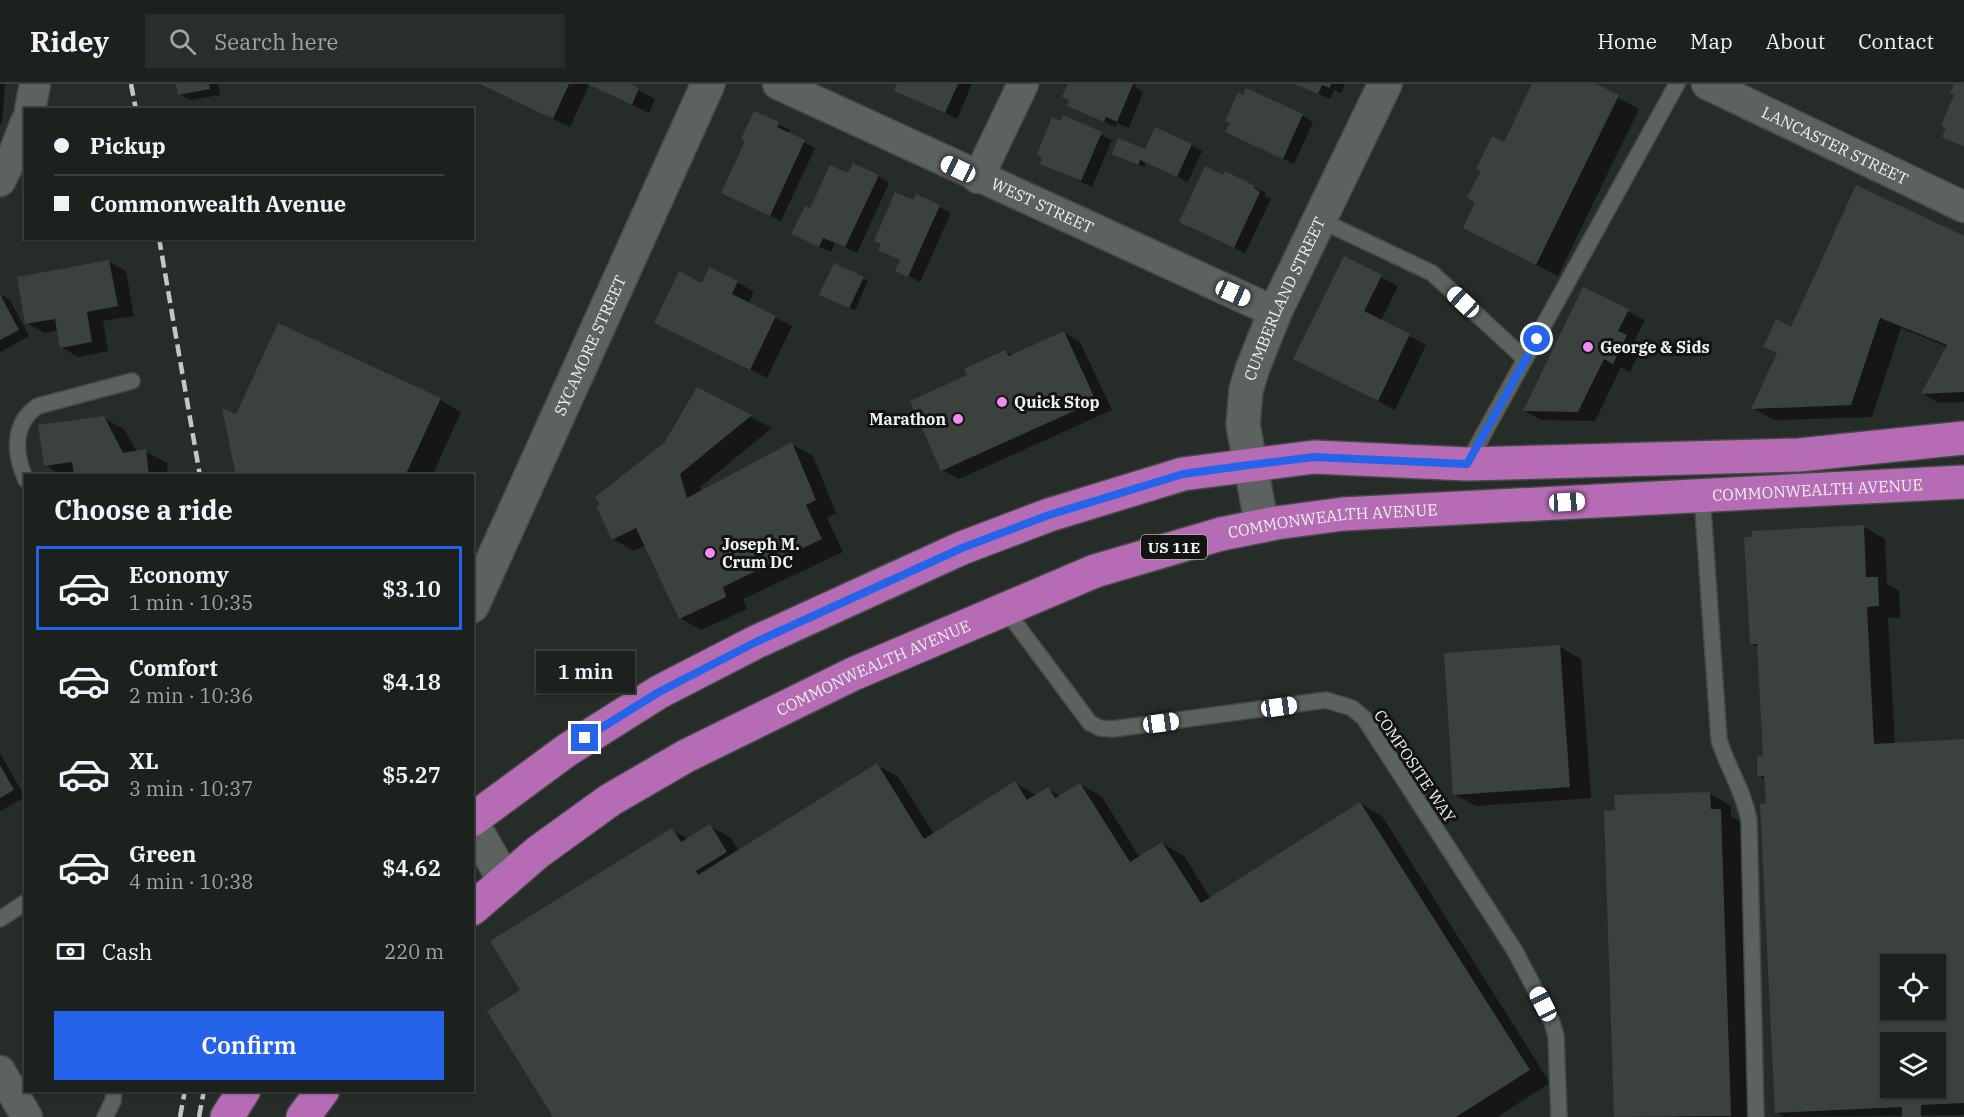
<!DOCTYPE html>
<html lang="en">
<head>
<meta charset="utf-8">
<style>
  body { margin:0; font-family:"IBM Plex Serif",serif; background:#292e2b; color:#f1f3f6; height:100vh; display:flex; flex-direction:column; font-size:22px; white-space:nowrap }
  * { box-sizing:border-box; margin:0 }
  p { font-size:20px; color:#a0a3a4 }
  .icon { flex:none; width:33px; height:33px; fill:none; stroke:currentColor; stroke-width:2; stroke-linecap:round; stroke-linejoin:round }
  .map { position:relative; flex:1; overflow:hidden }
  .side { position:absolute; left:24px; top:390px; width:450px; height:618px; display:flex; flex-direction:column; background:#1c211e; border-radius:0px; box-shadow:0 2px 4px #0004,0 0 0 2px #3a3e3c }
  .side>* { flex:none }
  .banner { position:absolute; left:24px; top:24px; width:450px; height:132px; border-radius:0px; box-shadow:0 2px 4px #0004,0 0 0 2px #3a3e3c; display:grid; align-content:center; height:132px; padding:0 30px; background:#1c211e }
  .controls { position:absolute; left:1880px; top:870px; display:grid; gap:12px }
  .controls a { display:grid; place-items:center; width:66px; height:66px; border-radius:0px; background:#1c211e; box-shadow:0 2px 4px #0004,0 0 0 2px #3a3e3c; font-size:30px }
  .end { position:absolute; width:27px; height:27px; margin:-14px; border:8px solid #2563eb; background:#fff; box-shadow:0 0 0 3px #fff }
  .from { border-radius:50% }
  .bubble { position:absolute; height:42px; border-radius:0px; background:#1c211e; box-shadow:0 2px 4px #0004,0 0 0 2px #3a3e3c; font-size:20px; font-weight:600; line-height:42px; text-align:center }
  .car { position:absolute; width:18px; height:36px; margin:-18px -9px; border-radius:8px; box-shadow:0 0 4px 2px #0007; background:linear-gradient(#fff 24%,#345 0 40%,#fff 0 76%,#345 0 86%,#fff 0) }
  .banner b { display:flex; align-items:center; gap:21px; height:57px; font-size:22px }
  .banner b+b { border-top:2px solid #3a3e3c }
  .banner i { width:15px; height:15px; background:#f1f3f6 }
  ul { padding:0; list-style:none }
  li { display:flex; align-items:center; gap:18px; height:84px; margin:0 12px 9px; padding:0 18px; border:3px solid transparent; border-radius:0px }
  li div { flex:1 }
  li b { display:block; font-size:22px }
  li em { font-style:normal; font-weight:600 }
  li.active { border-color:#2563eb }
  li>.icon { width:54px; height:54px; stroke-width:1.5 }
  h2 { padding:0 30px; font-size:27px; line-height:72px }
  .pay { display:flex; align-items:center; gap:15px; height:66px; padding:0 30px; font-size:22px }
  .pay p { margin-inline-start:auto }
  .cta { display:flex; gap:12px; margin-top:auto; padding:12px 30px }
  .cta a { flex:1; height:69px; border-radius:0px; background:#2563eb; color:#fff; font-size:24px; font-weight:600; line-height:69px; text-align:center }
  header { display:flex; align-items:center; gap:36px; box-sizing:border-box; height:84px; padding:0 30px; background:#1c211e; border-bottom:2px solid #3a3e3c }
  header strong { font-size:28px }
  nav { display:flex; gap:33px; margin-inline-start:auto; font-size:21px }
  .search { width:420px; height:54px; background:#292e2b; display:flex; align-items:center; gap:15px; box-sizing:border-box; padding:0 21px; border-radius:0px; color:#a0a3a4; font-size:22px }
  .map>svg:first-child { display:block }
  .shadow { fill:#0007; fill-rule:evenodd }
  .building { fill:#3b413d; fill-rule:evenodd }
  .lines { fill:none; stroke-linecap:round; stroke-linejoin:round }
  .service-casing { stroke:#454947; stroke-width:18 }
  .minor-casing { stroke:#454947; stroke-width:33 }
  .tertiary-casing { stroke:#454947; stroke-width:36 }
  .secondary-casing { stroke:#454947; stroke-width:36 }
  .trunk-casing { stroke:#454947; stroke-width:36 }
  .service { stroke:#5c625e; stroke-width:15 }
  .minor { stroke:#5c625e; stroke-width:30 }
  .tertiary { stroke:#5c625e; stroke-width:33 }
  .secondary { stroke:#5c625e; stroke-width:33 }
  .trunk { stroke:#b66cb4; stroke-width:33 }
  .rail { stroke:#c2c7c4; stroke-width:4.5; stroke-dasharray:12 6; stroke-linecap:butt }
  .route { stroke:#2563eb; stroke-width:8 }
  .poi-dot { fill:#f489f1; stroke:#111412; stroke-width:2 }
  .labels { text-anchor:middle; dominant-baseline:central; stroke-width:6; stroke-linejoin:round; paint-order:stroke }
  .shield { fill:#111412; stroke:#acafad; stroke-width:1.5 }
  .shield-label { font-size:15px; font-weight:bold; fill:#eef2f0 }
  .street-label { font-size:16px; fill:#eef2f0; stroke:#111412 }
  .poi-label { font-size:16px; font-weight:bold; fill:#eef2f0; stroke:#111412; text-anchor:start }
</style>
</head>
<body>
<header>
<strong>Ridey</strong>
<div class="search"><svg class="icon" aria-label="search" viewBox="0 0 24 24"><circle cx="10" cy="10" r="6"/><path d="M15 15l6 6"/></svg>Search here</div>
<nav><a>Home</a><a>Map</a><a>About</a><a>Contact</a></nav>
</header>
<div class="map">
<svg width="1964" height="1033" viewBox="0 0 1964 1033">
  <rect width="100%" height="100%" fill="#262c28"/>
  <g class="shadow">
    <polygon points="0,0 5,0 2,40 0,40"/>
    <polygon points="177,0 218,0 220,11 190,16 179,10"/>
    <polygon points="478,0 627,0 655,15 649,29 589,1 570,43"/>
    <polygon points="898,0 972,0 957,35 896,6"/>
    <polygon points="1069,0 1136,0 1135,3 1143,8 1129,44 1117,39 1116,43 1069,21 1071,16"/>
    <polygon points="1296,0 1345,0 1341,9 1334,6 1330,15"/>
    <polygon points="1533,0 1593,0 1639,25 1558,192 1465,144 1477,118 1482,87 1504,60"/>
    <polygon points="755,29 790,46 788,50 815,64 781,137 723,109 747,57"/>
    <polygon points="1302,31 1313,38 1294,80 1227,48"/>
    <polygon points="1064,33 1112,56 1092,103 1041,79"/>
    <polygon points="1191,61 1202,67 1188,98 1146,78 1144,83 1119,72"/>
    <polygon points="1226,89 1266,109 1264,112 1271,115 1245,169 1192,144"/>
    <polygon points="849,91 878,92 889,99 857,169 835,159 831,168 804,156 811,126"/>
    <polygon points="916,112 951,129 920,198 897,186 901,176 882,160"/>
    <polygon points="1964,155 1964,318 1939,319 1923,310 1948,263 1901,244 1872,333 1774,336 1753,324 1778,270 1765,262 1792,245"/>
    <polygon points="1344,174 1398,202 1381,237 1426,261 1395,326 1295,275"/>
    <polygon points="109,178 126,187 134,232 103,237 108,267 78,273 61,263 58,246 44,249 27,239"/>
    <polygon points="863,194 868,197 855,226 826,213"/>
    <polygon points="737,198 754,208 748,220 792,242 767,294 656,238 702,201"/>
    <polygon points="1584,205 1645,236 1634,257 1643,262 1630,288 1621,283 1595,337 1541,336 1525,327"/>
    <polygon points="0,210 10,216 29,252 0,268"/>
    <polygon points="1064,248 1080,258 1112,326 959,395 942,386 969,292 1005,267 1013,272"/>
    <polygon points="698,305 772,344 700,403 702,407 792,360 813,372 836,429 827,434 843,468 743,515 747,525 701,546 680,534 646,461 634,467 613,455"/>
    <polygon points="440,316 461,328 432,392 237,392 237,332"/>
    <polygon points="104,334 125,346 137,368 145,367 167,379 168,392 62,392 45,381"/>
    <path d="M1864,443l21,12 2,45 12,7 1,27h-12l7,126 69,-3v374l-179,2 -9,-5 -8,-308 -2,-24 -7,-5 6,-18 -6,-109 -8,-5zM1890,880h45v46h-45zM1890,958h45v46h-45z"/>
    <polygon points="1560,563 1581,575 1591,714 1476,722 1454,710"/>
    <polygon points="0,669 25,713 0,727"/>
    <polygon points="877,681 898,693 934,750 1015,699 1037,712 1048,705 1061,713 1080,700 1102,713 1140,774 1162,759 1184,772 1211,815 1361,720 1382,732 1550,999 1497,1033 554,1033 523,907 672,746 688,755 710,742 731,754 739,767"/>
    <polygon points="1710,710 1731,722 1731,732 1742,739 1751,1033 1615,1033 1606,728"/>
  </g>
  <g class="building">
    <polygon points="176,0 209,0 210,5 178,11"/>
    <polygon points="479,0 569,0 553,35"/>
    <polygon points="587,0 631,0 639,4 632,21"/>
    <polygon points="897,0 958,0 945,29 894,7"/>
    <polygon points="1068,0 1133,0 1117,38 1106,33 1104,38 1067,22 1069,16 1062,13"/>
    <polygon points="1295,0 1331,0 1330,4 1322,1 1318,10"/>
    <polygon points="1532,0 1596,0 1619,11 1536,181 1463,144 1475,118 1467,114 1481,87 1476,85 1492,52 1504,58"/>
    <polygon points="1954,0 1964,0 1964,63 1942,53 1946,44 1941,41 1954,11 1950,9"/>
    <polygon points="1246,4 1303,30 1283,75 1225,48 1230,39 1225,37 1238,8 1243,11"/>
    <polygon points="754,27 779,38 777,43 805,56 770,132 721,109 745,57 741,55"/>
    <polygon points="1063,31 1102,48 1081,97 1040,80 1042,73 1037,70 1052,33 1061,37"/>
    <polygon points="1155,43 1192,60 1177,93 1140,76 1138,81 1112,70 1118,54 1145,65"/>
    <polygon points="853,79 879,91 845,163 823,154 819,163 791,150 805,122 810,124 830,81 848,89"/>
    <polygon points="1205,82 1223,91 1225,87 1255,102 1254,104 1260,108 1234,164 1179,138"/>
    <polygon points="1856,101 1964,152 1964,308 1921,310 1947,261 1880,234 1851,321 1751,325 1777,269 1763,263 1776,235 1791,243"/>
    <polygon points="895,108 913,116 916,110 940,121 908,193 895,187 900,176 878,166 881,160 874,157"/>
    <polygon points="1344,172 1382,191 1364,227 1410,250 1378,317 1293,275"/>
    <polygon points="109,176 118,222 87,228 92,258 60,264 55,235 25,240 17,193"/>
    <polygon points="834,179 864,193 849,224 819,211"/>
    <polygon points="709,183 738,197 732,210 776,232 750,286 654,239 679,187 702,199"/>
    <polygon points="1583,203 1629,225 1618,247 1627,251 1613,280 1604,275 1578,328 1523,327"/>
    <polygon points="0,210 19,246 0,256"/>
    <polygon points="278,239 441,314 405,392 236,392 222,324 236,330"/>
    <polygon points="1064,247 1096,317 941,387 910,317 967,291 964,285 1005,266 1009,272"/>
    <polygon points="697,303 752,331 680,390 687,414 792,358 816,416 806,421 822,455 723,503 726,513 679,535 636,444 612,456 596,422 600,420 595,413 664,359"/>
    <polygon points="104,332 123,369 146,365 149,392 74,392 72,378 44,382 38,341"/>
    <path d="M1864,441l2,52h12l1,29 -12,1 7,137 90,-5v364l-43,2v12h-19v-10l-127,6 -15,-309 6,-1 -2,-27h-7v-20h6l-6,-112h-7l-6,-107h7l1,-6zM1890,880h45v46h-45zM1890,958h45v46h-45z"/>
    <polygon points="1560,561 1570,703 1453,711 1444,569"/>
    <polygon points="877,679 924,755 1015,697 1027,716 1048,703 1055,714 1080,699 1130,778 1162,758 1201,819 1360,718 1530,986 1456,1033 553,1033 487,927 520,906 490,857 672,744 681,758 710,740 727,768 696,787 698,791"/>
    <polygon points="0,681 14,706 0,714"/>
    <polygon points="1710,708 1711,725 1721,725 1731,1032 1614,1033 1604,727 1615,726 1614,711"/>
  </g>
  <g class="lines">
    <defs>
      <g id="service">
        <polyline points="1320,136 1432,189 1525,275"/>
        <polyline points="1467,380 1677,0"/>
        <path d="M26,396c-12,-26 -14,-57 12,-74l94,-25"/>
        <path d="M1702,411l17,245c9,29 24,49 30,80l7,297"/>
        <polyline points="1005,525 1090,639 1100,644 1113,645 1326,616 1352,624 1364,634 1515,867 1552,938 1556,952 1559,1033"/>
        <polyline points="0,835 26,818"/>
        <polyline points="105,1033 113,1017 114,1006"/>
      </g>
      <g id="minor">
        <path id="s1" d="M778,0l497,228"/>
        <path id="s2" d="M1707,0l257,123"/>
        <polyline points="30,26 35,0"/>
        <polyline points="978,94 1023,0"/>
        <polyline points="0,97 14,69 26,38"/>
        <polyline points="0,987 27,1033"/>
      </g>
      <g id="tertiary">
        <path id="s3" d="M472,522l236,-522"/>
        <polyline points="472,739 505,797"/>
      </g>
      <g id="secondary">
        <path id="s4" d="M1262,442l-19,-101 3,-35 6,-20 23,-58 110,-228"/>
      </g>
      <g id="trunk">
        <polyline points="472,736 567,666 659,608 756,558 962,464 1049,431 1183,390 1314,373 1467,380 1799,371 1964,354"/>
        <path id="s5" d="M472,825l66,-57 72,-52 76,-44 167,-82 242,-103 126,-37 55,-11 67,-9 621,-32"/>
        <polyline points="227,1033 244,1006"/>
        <polyline points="303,1033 323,1006"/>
      </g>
    </defs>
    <use href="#service" class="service-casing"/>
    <use href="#minor" class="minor-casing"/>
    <use href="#tertiary" class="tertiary-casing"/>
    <use href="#secondary" class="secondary-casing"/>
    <use href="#trunk" class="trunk-casing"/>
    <use href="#service" class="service"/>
    <use href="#minor" class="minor"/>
    <use href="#tertiary" class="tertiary"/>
    <use href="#secondary" class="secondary"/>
    <use href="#trunk" class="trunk"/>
    <g class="rail">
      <polyline points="131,0 136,26"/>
      <polyline points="159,154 200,392"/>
      <polyline points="180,1033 185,1006"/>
      <polyline points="199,1033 204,1006"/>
    </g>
  </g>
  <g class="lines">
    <polyline class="route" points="585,654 659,608 756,558 962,464 1049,431 1183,390 1249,381 1314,373 1467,380 1537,255"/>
  </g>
  <g class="poi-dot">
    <circle cx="1588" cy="263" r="6"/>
    <circle cx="1002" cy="318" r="6"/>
    <circle cx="958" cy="335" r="6"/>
    <circle cx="710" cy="469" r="6"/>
  </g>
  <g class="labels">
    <rect class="shield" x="1141" y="451" width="66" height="24" rx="4.5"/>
    <g class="shield-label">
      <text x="1174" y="463">US 11E</text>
    </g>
    <g class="street-label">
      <text stroke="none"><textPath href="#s2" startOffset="142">LANCASTER STREET</textPath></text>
      <text stroke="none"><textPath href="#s1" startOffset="291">WEST STREET</textPath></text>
      <text stroke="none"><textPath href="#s4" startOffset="237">CUMBERLAND STREET</textPath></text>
      <text stroke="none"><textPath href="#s3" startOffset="286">SYCAMORE STREET</textPath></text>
      <text stroke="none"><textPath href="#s5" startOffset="1443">COMMONWEALTH AVENUE</textPath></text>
      <text stroke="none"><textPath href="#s5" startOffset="957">COMMONWEALTH AVENUE</textPath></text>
      <text stroke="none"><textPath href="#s5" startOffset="471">COMMONWEALTH AVENUE</textPath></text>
      <text transform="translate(1415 682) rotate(56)">COMPOSITE WAY</text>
    </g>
    <g class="poi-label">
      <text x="1600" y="263">George &amp; Sids</text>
      <text x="1014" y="318">Quick Stop</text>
      <text x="946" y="335" text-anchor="end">Marathon</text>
      <text x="722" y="460">Joseph M.<tspan x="722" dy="18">Crum DC</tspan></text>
    </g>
  </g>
</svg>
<div class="controls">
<a><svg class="icon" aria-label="locate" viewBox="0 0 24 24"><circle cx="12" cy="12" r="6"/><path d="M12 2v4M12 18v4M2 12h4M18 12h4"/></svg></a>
<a><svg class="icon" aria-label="layers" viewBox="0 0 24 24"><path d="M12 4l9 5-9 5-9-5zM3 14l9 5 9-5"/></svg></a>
</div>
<i class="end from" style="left:1537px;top:255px"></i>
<i class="end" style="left:585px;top:654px"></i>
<div class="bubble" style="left:536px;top:567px;width:99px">1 min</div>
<i class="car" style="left:958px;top:85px;rotate:295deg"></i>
<i class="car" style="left:1233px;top:209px;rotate:114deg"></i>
<i class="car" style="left:1463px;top:218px;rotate:313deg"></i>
<i class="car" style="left:1567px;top:418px;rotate:87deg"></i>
<i class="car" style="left:1279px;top:623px;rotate:82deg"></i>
<i class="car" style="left:1161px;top:639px;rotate:82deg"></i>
<i class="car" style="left:1543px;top:920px;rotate:333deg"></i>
<div class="banner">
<b><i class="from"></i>Pickup</b>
<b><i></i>Commonwealth Avenue</b>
</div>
<section class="side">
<h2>Choose a ride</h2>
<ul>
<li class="active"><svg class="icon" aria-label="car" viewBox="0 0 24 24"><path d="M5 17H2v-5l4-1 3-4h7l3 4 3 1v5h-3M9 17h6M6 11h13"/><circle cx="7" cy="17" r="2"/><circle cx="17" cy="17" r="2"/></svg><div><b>Economy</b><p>1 min · 10:35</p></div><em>$3.10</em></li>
<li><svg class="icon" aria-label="car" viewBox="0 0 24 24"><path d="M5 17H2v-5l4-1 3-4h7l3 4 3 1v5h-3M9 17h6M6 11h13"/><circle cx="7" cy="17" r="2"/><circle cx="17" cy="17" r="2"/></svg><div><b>Comfort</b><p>2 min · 10:36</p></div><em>$4.18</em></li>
<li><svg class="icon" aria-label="car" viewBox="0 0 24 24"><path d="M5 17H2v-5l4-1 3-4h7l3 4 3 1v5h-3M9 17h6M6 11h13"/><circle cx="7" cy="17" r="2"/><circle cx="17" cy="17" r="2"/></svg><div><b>XL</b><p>3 min · 10:37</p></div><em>$5.27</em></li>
<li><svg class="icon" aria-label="car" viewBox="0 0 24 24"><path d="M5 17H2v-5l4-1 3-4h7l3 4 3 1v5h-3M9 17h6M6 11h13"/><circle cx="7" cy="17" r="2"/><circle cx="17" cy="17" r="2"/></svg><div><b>Green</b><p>4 min · 10:38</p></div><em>$4.62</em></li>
</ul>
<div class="pay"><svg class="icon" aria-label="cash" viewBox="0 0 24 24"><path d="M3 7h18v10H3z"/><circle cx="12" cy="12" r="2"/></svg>Cash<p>220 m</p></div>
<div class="cta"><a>Confirm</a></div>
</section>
</div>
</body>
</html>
